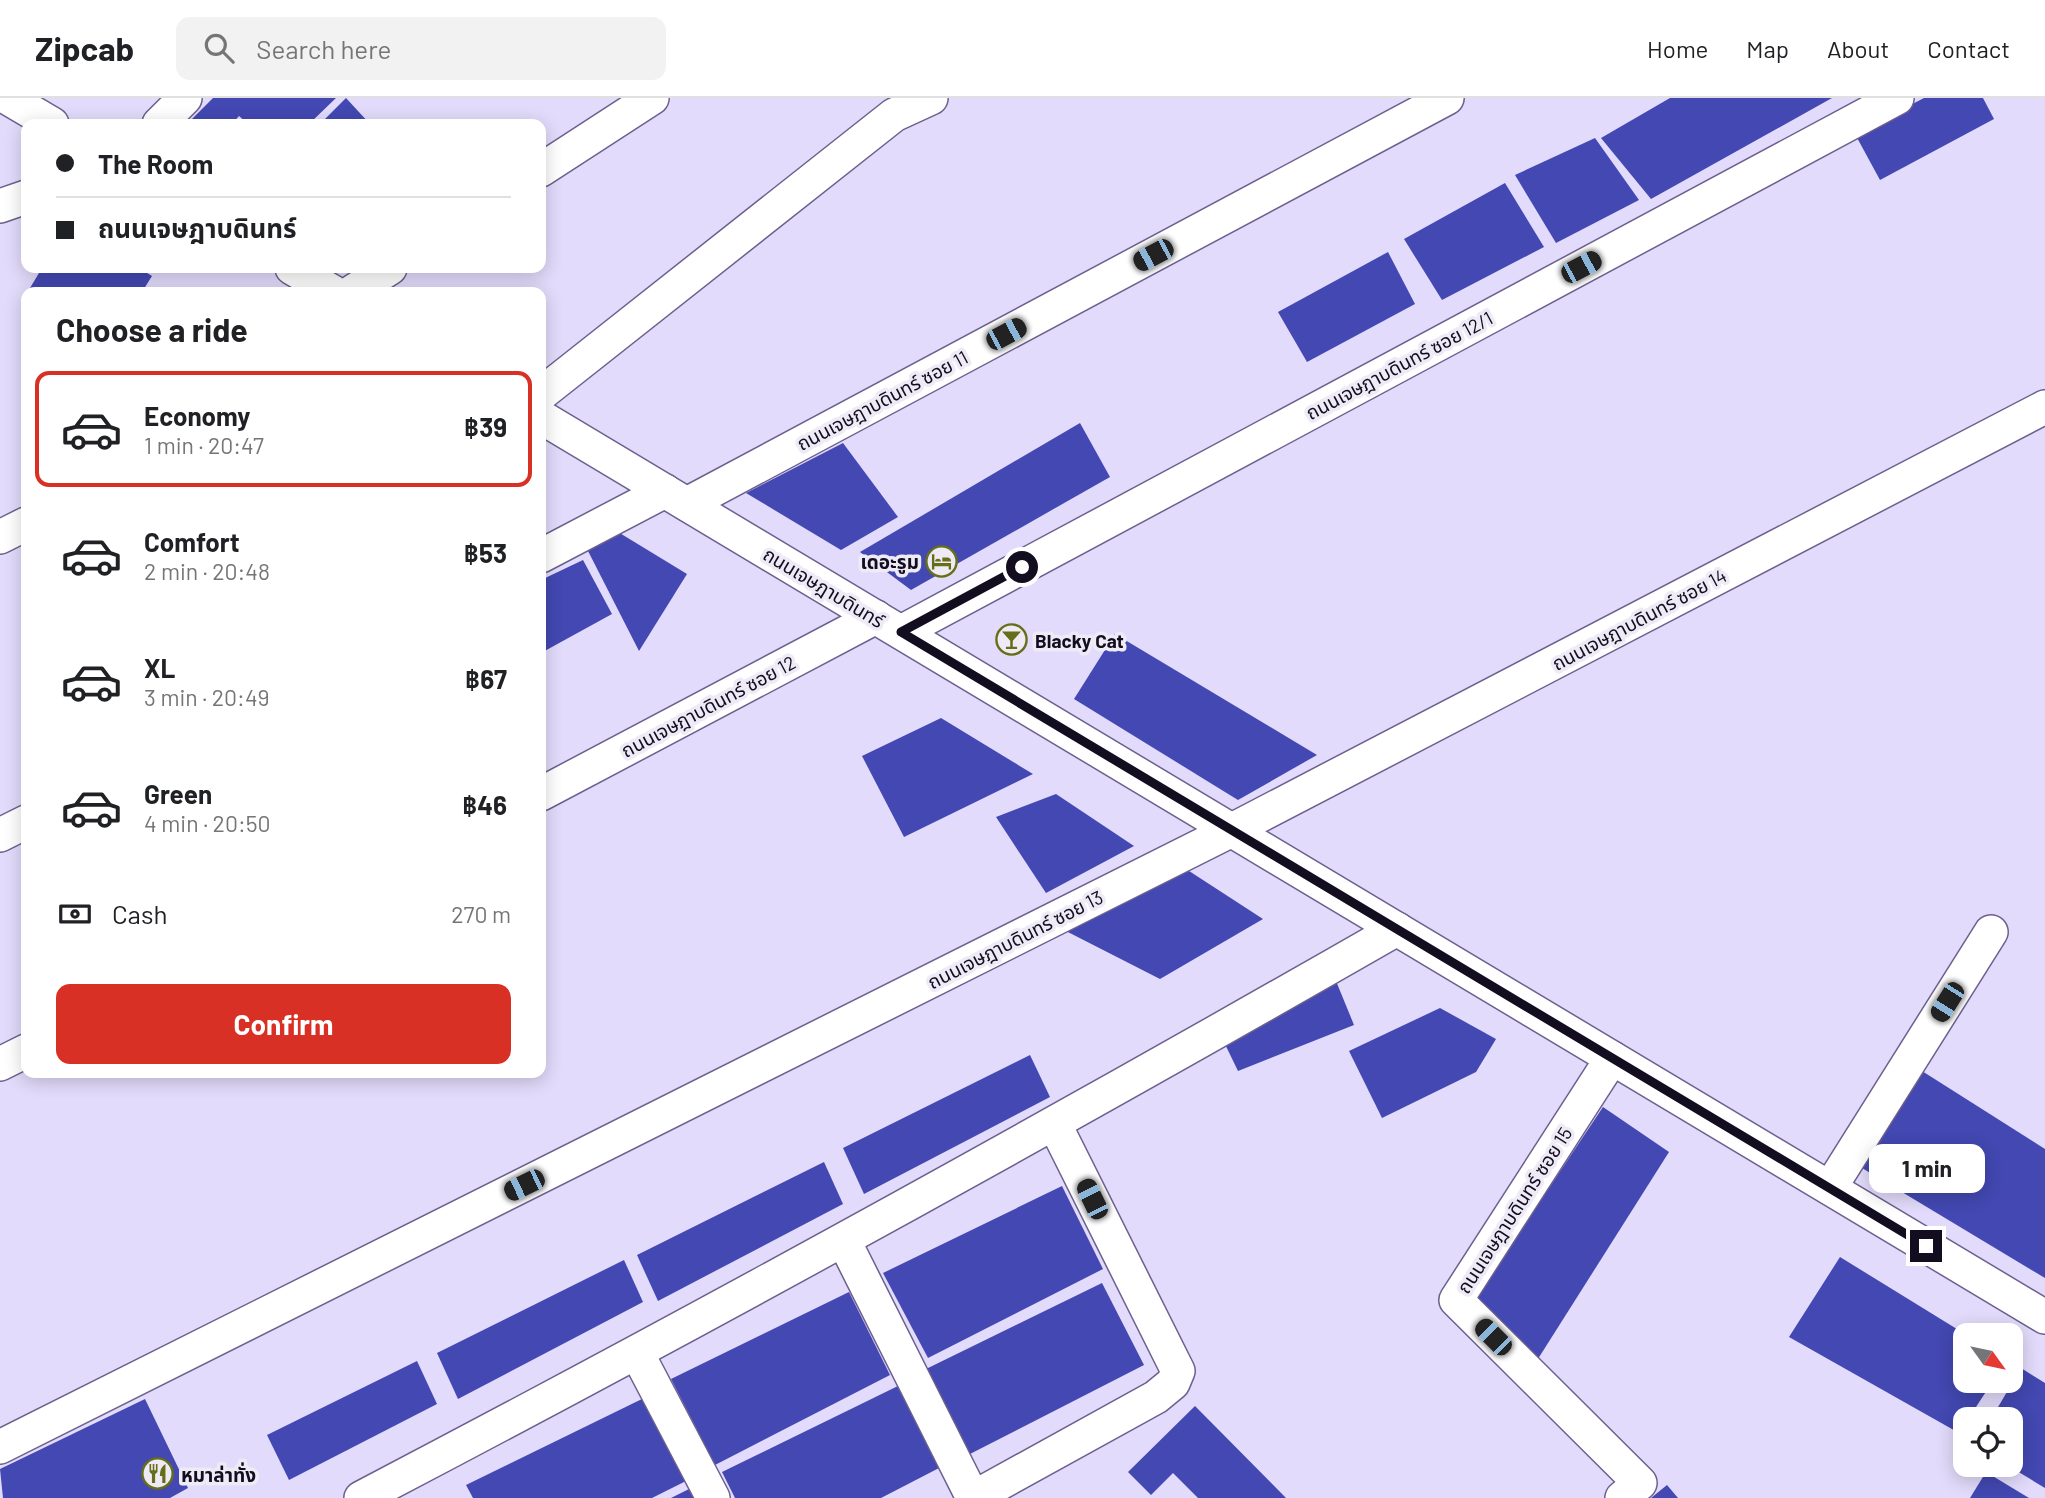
<!DOCTYPE html>
<html lang="en">
<head>
<meta charset="utf-8">
<style>
  body { margin:0; font-family:Barlow,"Noto Sans Thai",sans-serif; background:#f2f2f2; color:#202124; height:100vh; display:flex; flex-direction:column; font-size:26px; white-space:nowrap }
  * { box-sizing:border-box; margin:0 }
  p { font-size:23px; color:#757577 }
  .icon { flex:none; width:38px; height:38px; fill:none; stroke:currentColor; stroke-width:2; stroke-linecap:round; stroke-linejoin:round }
  .map { position:relative; flex:1; overflow:hidden }
  .drawer { position:absolute; left:21px; top:189px; width:525px; height:791px; display:flex; flex-direction:column; background:#fff; border-radius:14px; box-shadow:0 4px 18px #0003 }
  .drawer>* { flex:none }
  .top-card { position:absolute; left:21px; top:21px; width:525px; height:154px; border-radius:14px; box-shadow:0 4px 18px #0003; display:grid; align-content:center; height:154px; padding:0 35px; background:#fff }
  .needle { width:46px; rotate:123deg }
  .tools { position:absolute; left:1953px; top:1225px; display:grid; gap:14px }
  .tools a { display:grid; place-items:center; width:70px; height:70px; border-radius:14px; background:#fff; box-shadow:0 4px 18px #0003; font-size:35px }
  .end { position:absolute; width:32px; height:32px; margin:-16px; border:9px solid #120d1f; background:#fff; box-shadow:0 0 0 4px #fff }
  .from { border-radius:50% }
  .bubble { position:absolute; height:49px; border-radius:14px; background:#fff; box-shadow:0 4px 18px #0003; font-size:23px; font-weight:700; line-height:49px; text-align:center }
  .car { position:absolute; width:21px; height:42px; margin:-21px -10px; border-radius:9px; box-shadow:0 0 5px 2px #0007; background:linear-gradient(#222 24%,#8ab4d8 0 40%,#222 0 76%,#8ab4d8 0 86%,#222 0) }
  .top-card b { display:flex; align-items:center; gap:24px; height:66px; font-size:26px }
  .top-card b+b { border-top:2px solid #e0e0e0 }
  .top-card i { width:18px; height:18px; background:#202124 }
  ul { padding:0; list-style:none }
  li { display:flex; align-items:center; gap:21px; height:116px; margin:0 14px 10px; padding:0 21px; border:4px solid transparent; border-radius:14px }
  li div { flex:1 }
  li b { display:block; font-size:26px }
  li em { font-style:normal; font-weight:700 }
  li.on { border-color:#d93025 }
  li>.icon { width:63px; height:63px; stroke-width:1.5 }
  h2 { padding:0 35px; font-size:32px; line-height:84px }
  .pay { display:flex; align-items:center; gap:18px; height:77px; padding:0 35px; font-size:26px }
  .pay p { margin-inline-start:auto }
  .button { display:flex; gap:14px; margin-top:auto; padding:14px 35px }
  .button a { flex:1; height:80px; border-radius:14px; background:#d93025; color:#fff; font-size:28px; font-weight:700; line-height:80px; text-align:center }
  header { display:flex; align-items:center; gap:42px; box-sizing:border-box; height:98px; padding:0 35px; background:#fff; border-bottom:2px solid #e0e0e0 }
  header strong { font-size:33px }
  nav { display:flex; gap:38px; margin-inline-start:auto; font-size:24px }
  .search { width:490px; height:63px; background:#f2f2f2; display:flex; align-items:center; gap:18px; box-sizing:border-box; padding:0 24px; border-radius:14px; color:#757577; font-size:26px }
  .map>svg:first-child { display:block }
  .building { fill:#4348b2 }
  .lines { fill:none; stroke-linecap:round; stroke-linejoin:round }
  .minor-casing { stroke:#6c608e; stroke-width:36 }
  .minor { stroke:#fff; stroke-width:33 }
  .route { stroke:#120d1f; stroke-width:9 }
  .labels { text-anchor:middle; dominant-baseline:central; stroke-width:7; stroke-linejoin:round; paint-order:stroke }
  .street-label { font-size:19px; fill:#120d1f; stroke:#eeebf6 }
  .poi-label { font-size:19px; font-weight:bold; fill:#120d1f; stroke:#eeebf6; text-anchor:start }
</style>
</head>
<body>
<header>
<strong>Zipcab</strong>
<div class="search"><svg class="icon" aria-label="search" viewBox="0 0 24 24"><circle cx="10" cy="10" r="6"/><path d="M15 15l6 6"/></svg>Search here</div>
<nav><a>Home</a><a>Map</a><a>About</a><a>Contact</a></nav>
</header>
<div class="map">
<svg width="2045" height="1400" viewBox="0 0 2045 1400">
  <rect width="100%" height="100%" fill="#e2dbfb"/>
  <g class="building">
    <polygon points="213,0 336,0 309,26 248,26 239,18 232,26 187,26"/>
    <polygon points="346,0 370,26 320,26"/>
    <polygon points="1670,0 1832,0 1651,101 1601,40"/>
    <polygon points="1924,0 1983,0 1994,21 1880,82 1855,36"/>
    <polygon points="1595,40 1639,102 1556,145 1515,77"/>
    <polygon points="1505,85 1544,149 1442,202 1404,141"/>
    <polygon points="1388,154 1415,206 1307,264 1278,214"/>
    <polygon points="42,170 139,170 152,178 142,194 37,194 30,190"/>
    <polygon points="1080,325 1110,379 911,492 860,454"/>
    <polygon points="843,345 898,419 841,452 746,395"/>
    <polygon points="618,434 687,476 639,553 587,451"/>
    <polygon points="583,462 612,516 541,555 541,482"/>
    <polygon points="1115,536 1317,657 1238,702 1074,601"/>
    <polygon points="941,620 1033,676 904,739 862,658"/>
    <polygon points="1056,696 1134,748 1046,795 996,719"/>
    <polygon points="1186,771 1263,821 1160,881 1062,831"/>
    <polygon points="1336,883 1354,927 1238,973 1223,942"/>
    <polygon points="1440,910 1496,941 1476,974 1382,1020 1349,953"/>
    <polygon points="1030,957 1050,999 864,1096 843,1050"/>
    <polygon points="1922,973 2045,1051 2045,1180 1862,1070"/>
    <polygon points="1603,1009 1669,1054 1536,1264 1473,1204"/>
    <polygon points="824,1064 843,1106 658,1203 637,1157"/>
    <polygon points="1062,1088 1103,1171 928,1260 883,1175"/>
    <polygon points="1840,1159 1965,1236 1965,1283 1993,1283 1959,1335 1789,1239"/>
    <polygon points="624,1162 643,1204 458,1301 437,1255"/>
    <polygon points="1102,1185 1144,1267 968,1357 924,1272"/>
    <polygon points="849,1194 890,1277 715,1367 671,1281"/>
    <polygon points="417,1263 437,1306 289,1382 267,1337"/>
    <polygon points="2021,1270 2045,1285 2045,1390 2007,1367 2011,1367 2011,1321 1991,1321"/>
    <polygon points="900,1287 941,1369 881,1400 735,1400 722,1374"/>
    <polygon points="644,1300 686,1383 652,1400 473,1400 466,1387"/>
    <polygon points="145,1301 188,1390 170,1400 3,1400 0,1371"/>
    <polygon points="1195,1308 1286,1400 1198,1400 1173,1375 1151,1397 1128,1374"/>
    <polygon points="1986,1374 2029,1400 1970,1400"/>
    <polygon points="1667,1387 1678,1400 1651,1400"/>
    <polygon points="693,1389 698,1400 671,1400"/>
  </g>
  <g class="lines">
    <defs>
      <g id="minor">
        <polyline points="8,0 52,26"/>
        <polyline points="159,26 185,0"/>
        <polyline points="541,72 652,0"/>
        <polyline points="0,108 26,99"/>
        <polyline points="292,170 333,194"/>
        <polyline points="352,194 390,170"/>
        <polyline points="541,296 894,17 931,0"/>
        <polyline points="541,319 2045,1219"/>
        <polyline points="687,406 1447,0"/>
        <polyline points="0,439 26,426"/>
        <polyline points="541,458 665,393"/>
        <polyline points="901,534 1897,0"/>
        <polyline points="541,696 876,519"/>
        <polyline points="0,737 26,724"/>
        <polyline points="1612,960 1456,1202 1640,1385 1622,1400"/>
        <polyline points="0,966 26,953"/>
        <polyline points="1830,1090 1991,834"/>
        <polyline points="844,1143 973,1400 1156,1299 1173,1285 1178,1273 1055,1027"/>
        <polyline points="637,1255 713,1400"/>
        <polyline points="0,1349 1232,732 2045,309"/>
        <path d="M361,1400c350,-183 694,-373 1036,-569"/>
      </g>
    </defs>
    <use href="#minor" class="minor-casing"/>
    <use href="#minor" class="minor"/>
  </g>
  <g class="lines">
    <polyline class="route" points="1022,469 901,534 1926,1148"/>
  </g>
  <defs>
    <symbol id="hotel-ring" viewBox="-11 -11 22 22"><circle r="9.5" fill="#eeebf6" stroke="#666f17" stroke-width="1.5"/><path d="M-6-4.5h1.5V1H6V5H4.5V3h-9V5H-6ZM-4 0a1.8 1.8 0 1 1 3.6 0ZM.5 0V-2.5h3Q6-2.5 6 0Z" fill="#666f17"/></symbol>
    <symbol id="bar-ring" viewBox="-11 -11 22 22"><circle r="9.5" fill="#eeebf6" stroke="#666f17" stroke-width="1.5"/><path d="M-6-5H6L.8 .8V4.5H3.5V6h-7V4.5H-.8V.8Z" fill="#666f17"/></symbol>
    <symbol id="restaurant-ring" viewBox="-11 -11 22 22"><circle r="9.5" fill="#eeebf6" stroke="#666f17" stroke-width="1.5"/><path d="M-5-6h1v4h1v-4h1v4h1v-4h1v5L-1.5 .5V6h-2V.5L-5-1ZM5-6V6H3V1.5H1.5Q1.5-4 5-6Z" fill="#666f17"/></symbol>
  </defs>
  <g fill-rule="evenodd">
    <use href="#hotel-ring" x="924" y="446" width="35" height="35"/>
    <use href="#bar-ring" x="994" y="524" width="35" height="35"/>
    <use href="#restaurant-ring" x="140" y="1358" width="35" height="35"/>
  </g>
  <g class="labels">
    <g class="street-label">
      <text transform="translate(1399 267) rotate(-28)">ถนนเจษฎาบดินทร์ ซอย 12/1</text>
      <text transform="translate(882 302) rotate(-28)">ถนนเจษฎาบดินทร์ ซอย 11</text>
      <text transform="translate(824 489) rotate(31)">ถนนเจษฎาบดินทร์</text>
      <text transform="translate(1639 521) rotate(-28)">ถนนเจษฎาบดินทร์ ซอย 14</text>
      <text transform="translate(708 608) rotate(-28)">ถนนเจษฎาบดินทร์ ซอย 12</text>
      <text transform="translate(1015 841) rotate(-27)">ถนนเจษฎาบดินทร์ ซอย 13</text>
      <text transform="translate(1514 1112) rotate(-57)">ถนนเจษฎาบดินทร์ ซอย 15</text>
    </g>
    <g class="poi-label">
      <text x="919" y="463" text-anchor="end">เดอะรูม</text>
      <text x="1035" y="542">Blacky Cat</text>
      <text x="181" y="1376">หมาล่าทั่ง</text>
    </g>
  </g>
</svg>
<div class="tools">
<a><svg class="needle" viewBox="-14 -14 28 28"><path d="M0-13l5 13h-10z" fill="#e53935"/><path d="M0 13l5-13h-10z" fill="#757577"/></svg></a>
<a><svg class="icon" aria-label="locate" viewBox="0 0 24 24"><circle cx="12" cy="12" r="6"/><path d="M12 2v4M12 18v4M2 12h4M18 12h4"/></svg></a>
</div>
<i class="end from" style="left:1022px;top:469px"></i>
<i class="end" style="left:1926px;top:1148px"></i>
<div class="bubble" style="left:1869px;top:1046px;width:116px">1 min</div>
<i class="car" style="left:1153px;top:157px;rotate:242deg"></i>
<i class="car" style="left:1581px;top:169px;rotate:62deg"></i>
<i class="car" style="left:1006px;top:236px;rotate:62deg"></i>
<i class="car" style="left:1947px;top:904px;rotate:212deg"></i>
<i class="car" style="left:524px;top:1087px;rotate:244deg"></i>
<i class="car" style="left:1092px;top:1101px;rotate:334deg"></i>
<i class="car" style="left:1493px;top:1239px;rotate:315deg"></i>
<div class="top-card">
<b><i class="from"></i>The Room</b>
<b><i></i>ถนนเจษฎาบดินทร์</b>
</div>
<section class="drawer">
<h2>Choose a ride</h2>
<ul>
<li class="on"><svg class="icon" aria-label="car" viewBox="0 0 24 24"><path d="M5 17H2v-5l4-1 3-4h7l3 4 3 1v5h-3M9 17h6M6 11h13"/><circle cx="7" cy="17" r="2"/><circle cx="17" cy="17" r="2"/></svg><div><b>Economy</b><p>1 min · 20:47</p></div><em>฿39</em></li>
<li><svg class="icon" aria-label="car" viewBox="0 0 24 24"><path d="M5 17H2v-5l4-1 3-4h7l3 4 3 1v5h-3M9 17h6M6 11h13"/><circle cx="7" cy="17" r="2"/><circle cx="17" cy="17" r="2"/></svg><div><b>Comfort</b><p>2 min · 20:48</p></div><em>฿53</em></li>
<li><svg class="icon" aria-label="car" viewBox="0 0 24 24"><path d="M5 17H2v-5l4-1 3-4h7l3 4 3 1v5h-3M9 17h6M6 11h13"/><circle cx="7" cy="17" r="2"/><circle cx="17" cy="17" r="2"/></svg><div><b>XL</b><p>3 min · 20:49</p></div><em>฿67</em></li>
<li><svg class="icon" aria-label="car" viewBox="0 0 24 24"><path d="M5 17H2v-5l4-1 3-4h7l3 4 3 1v5h-3M9 17h6M6 11h13"/><circle cx="7" cy="17" r="2"/><circle cx="17" cy="17" r="2"/></svg><div><b>Green</b><p>4 min · 20:50</p></div><em>฿46</em></li>
</ul>
<div class="pay"><svg class="icon" aria-label="cash" viewBox="0 0 24 24"><path d="M3 7h18v10H3z"/><circle cx="12" cy="12" r="2"/></svg>Cash<p>270 m</p></div>
<div class="button"><a>Confirm</a></div>
</section>
</div>
</body>
</html>
